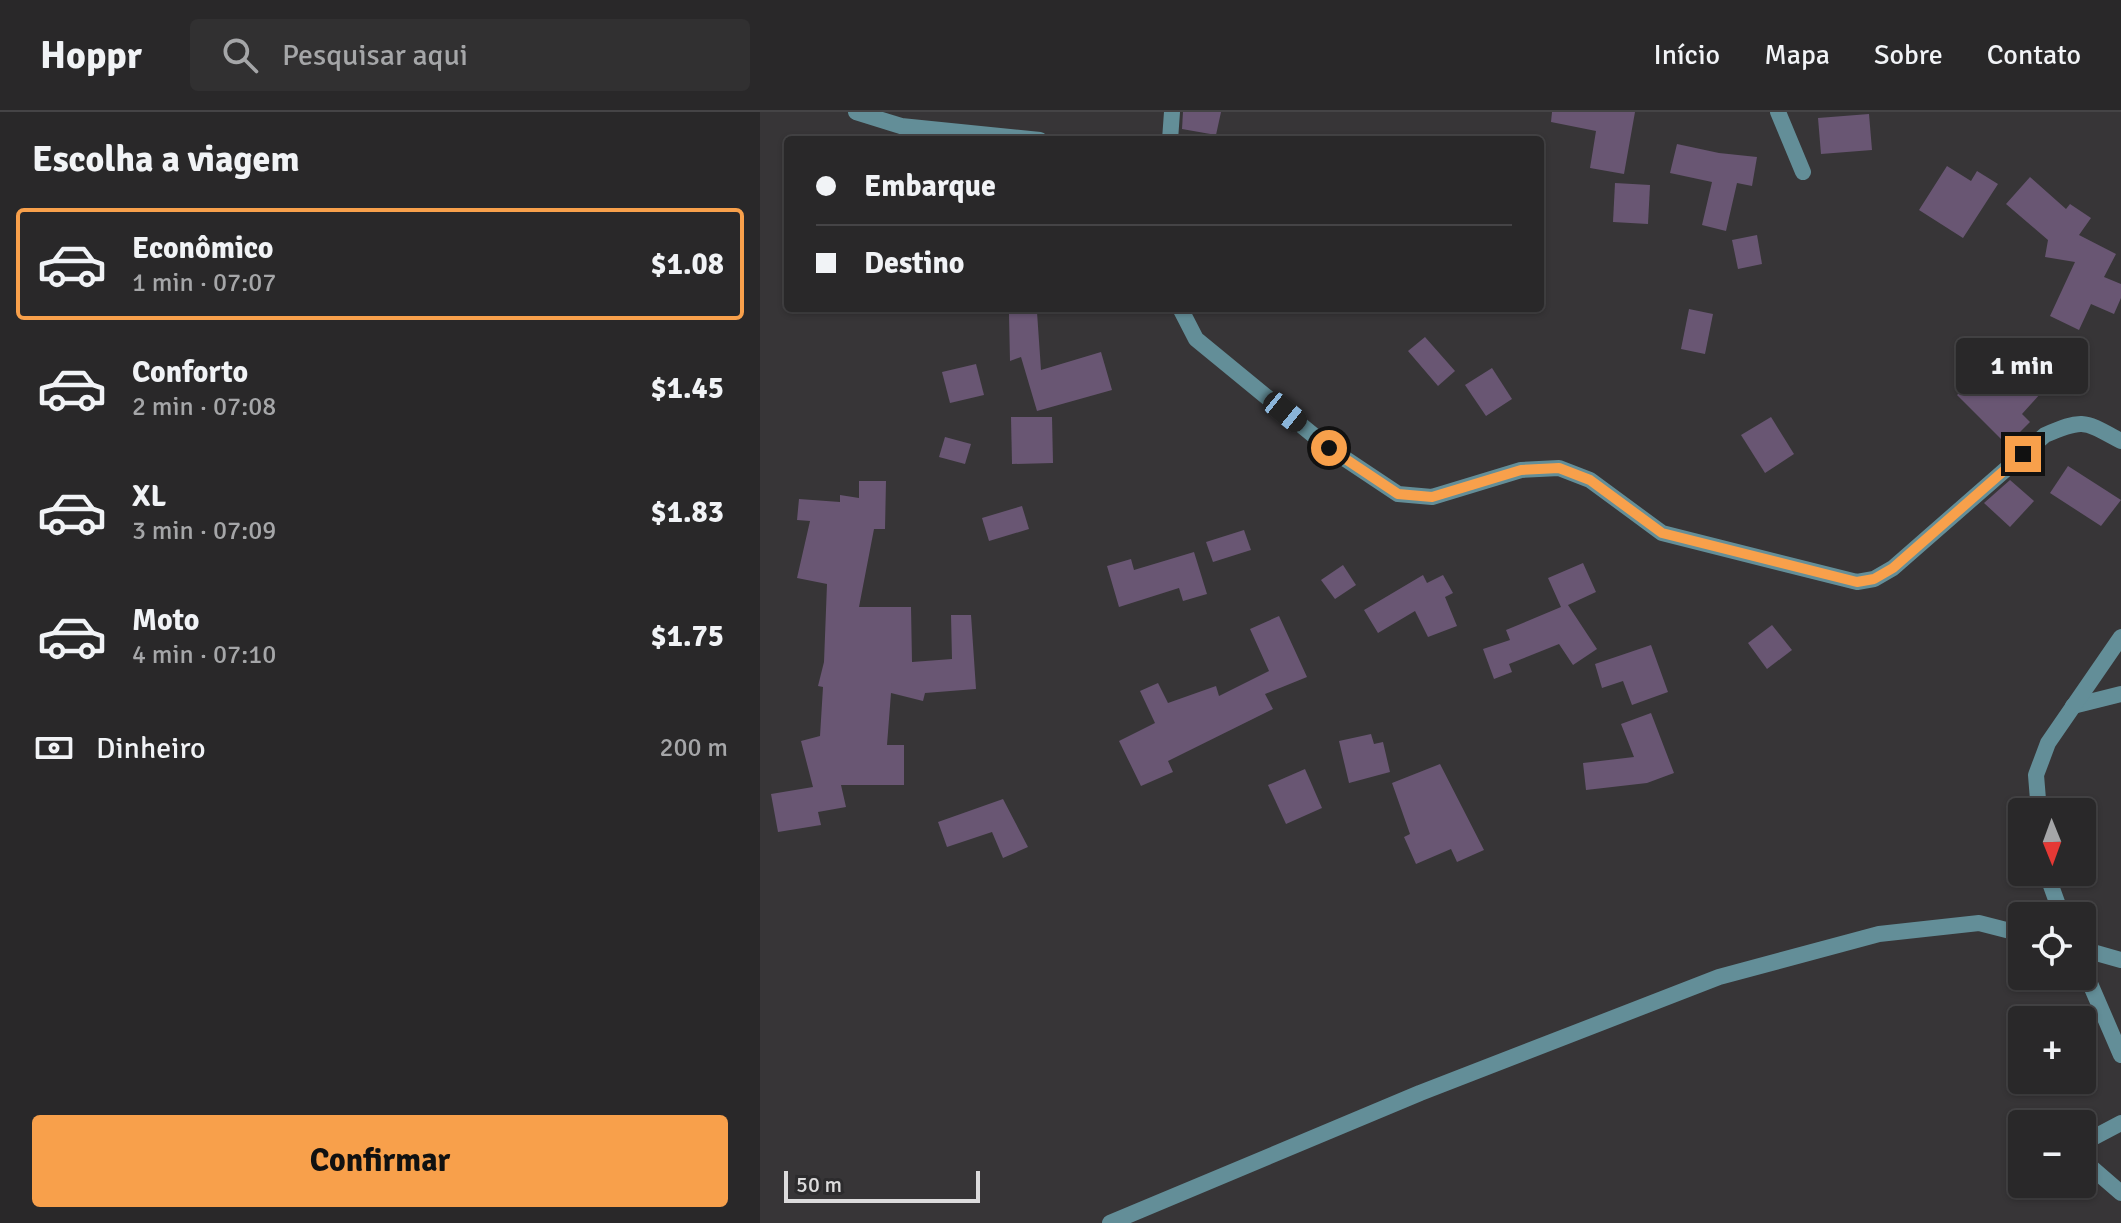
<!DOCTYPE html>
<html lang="pt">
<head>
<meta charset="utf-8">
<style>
  body { margin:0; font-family:Signika,sans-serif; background:#313031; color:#f1f3f6; height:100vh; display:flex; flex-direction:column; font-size:30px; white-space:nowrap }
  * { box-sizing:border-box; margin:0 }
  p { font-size:26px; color:#a5a6a8 }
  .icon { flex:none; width:44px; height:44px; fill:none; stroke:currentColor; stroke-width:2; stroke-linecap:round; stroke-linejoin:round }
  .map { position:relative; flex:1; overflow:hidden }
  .sheet { display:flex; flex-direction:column; background:#292829; width:760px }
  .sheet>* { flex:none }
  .banner { position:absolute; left:24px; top:24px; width:760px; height:176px; border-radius:8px; box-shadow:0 2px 6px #0004,0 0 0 2px #454446; display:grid; align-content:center; height:176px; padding:0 32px; background:#292829 }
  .needle { width:52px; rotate:179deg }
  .fabs { position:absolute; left:1248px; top:686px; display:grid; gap:16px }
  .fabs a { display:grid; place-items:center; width:88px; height:88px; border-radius:8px; background:#292829; box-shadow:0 2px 6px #0004,0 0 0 2px #454446; font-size:40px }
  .scale { position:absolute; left:24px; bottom:20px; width:196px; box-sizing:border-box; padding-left:8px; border:4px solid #dcdbdc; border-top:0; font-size:22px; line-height:28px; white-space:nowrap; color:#dcdbdc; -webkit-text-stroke:6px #2c2b2d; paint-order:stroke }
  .end { position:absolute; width:36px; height:36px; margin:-18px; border:10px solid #f8a04b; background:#111; box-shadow:0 0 0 4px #111 }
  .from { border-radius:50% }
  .bubble { position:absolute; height:56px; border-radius:8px; background:#292829; box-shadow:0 2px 6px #0004,0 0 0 2px #454446; font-size:26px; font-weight:700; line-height:56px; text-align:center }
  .car { position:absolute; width:24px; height:48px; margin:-24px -12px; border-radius:10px; box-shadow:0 0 6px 2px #0007; background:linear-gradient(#222 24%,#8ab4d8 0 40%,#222 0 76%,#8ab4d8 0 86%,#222 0) }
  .banner b { display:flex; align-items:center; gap:28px; height:76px; font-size:30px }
  .banner b+b { border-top:2px solid #454446 }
  .banner i { width:20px; height:20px; background:#f1f3f6 }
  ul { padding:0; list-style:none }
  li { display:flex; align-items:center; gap:24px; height:112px; margin:0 16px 12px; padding:0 16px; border:4px solid transparent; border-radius:8px }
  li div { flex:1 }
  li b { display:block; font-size:30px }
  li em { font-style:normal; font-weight:700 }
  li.active { border-color:#f8a04b }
  li>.icon { width:72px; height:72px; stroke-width:1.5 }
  h2 { padding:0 32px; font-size:36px; line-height:96px }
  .pay { display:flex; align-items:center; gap:20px; height:88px; padding:0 32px; font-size:30px }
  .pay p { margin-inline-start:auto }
  .primary-button { display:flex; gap:16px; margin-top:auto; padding:16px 32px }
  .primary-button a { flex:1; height:92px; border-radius:8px; background:#f8a04b; color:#111; font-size:32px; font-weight:700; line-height:92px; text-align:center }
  header { display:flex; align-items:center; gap:48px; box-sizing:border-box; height:112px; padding:0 40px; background:#292829; border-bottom:2px solid #454446 }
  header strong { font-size:38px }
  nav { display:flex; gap:44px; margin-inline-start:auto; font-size:28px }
  .search { width:560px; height:72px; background:#313031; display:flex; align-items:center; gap:20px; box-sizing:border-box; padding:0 28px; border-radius:8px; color:#a5a6a8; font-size:30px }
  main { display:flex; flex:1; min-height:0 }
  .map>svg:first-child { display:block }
  .building { fill:#695673 }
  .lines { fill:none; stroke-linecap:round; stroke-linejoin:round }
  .street { stroke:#638e98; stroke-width:16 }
  .route { stroke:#f8a04b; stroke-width:10 }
</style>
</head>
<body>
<header>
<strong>Hoppr</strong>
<div class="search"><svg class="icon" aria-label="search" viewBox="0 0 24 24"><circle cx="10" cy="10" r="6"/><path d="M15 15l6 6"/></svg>Pesquisar aqui</div>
<nav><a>Início</a><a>Mapa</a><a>Sobre</a><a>Contato</a></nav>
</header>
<main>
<section class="sheet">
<h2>Escolha a viagem</h2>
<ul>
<li class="active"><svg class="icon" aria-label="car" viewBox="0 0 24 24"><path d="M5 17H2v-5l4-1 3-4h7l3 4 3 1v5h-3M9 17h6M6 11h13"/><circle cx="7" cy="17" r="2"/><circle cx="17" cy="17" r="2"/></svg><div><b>Econômico</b><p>1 min · 07:07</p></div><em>$1.08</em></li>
<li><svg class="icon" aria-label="car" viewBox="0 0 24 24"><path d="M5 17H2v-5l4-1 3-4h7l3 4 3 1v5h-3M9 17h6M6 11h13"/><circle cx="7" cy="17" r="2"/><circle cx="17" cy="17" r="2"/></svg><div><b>Conforto</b><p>2 min · 07:08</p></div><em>$1.45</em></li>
<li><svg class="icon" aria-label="car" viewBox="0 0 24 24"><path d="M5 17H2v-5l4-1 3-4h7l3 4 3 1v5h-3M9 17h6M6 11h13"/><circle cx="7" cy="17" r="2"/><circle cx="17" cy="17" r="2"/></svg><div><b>XL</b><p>3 min · 07:09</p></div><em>$1.83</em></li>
<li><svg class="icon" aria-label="car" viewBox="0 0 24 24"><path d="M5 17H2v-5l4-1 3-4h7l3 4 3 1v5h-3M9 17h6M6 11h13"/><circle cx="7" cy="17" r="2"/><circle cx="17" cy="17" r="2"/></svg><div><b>Moto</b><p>4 min · 07:10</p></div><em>$1.75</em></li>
</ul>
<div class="pay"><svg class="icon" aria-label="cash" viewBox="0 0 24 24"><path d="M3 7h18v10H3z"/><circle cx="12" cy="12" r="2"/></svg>Dinheiro<p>200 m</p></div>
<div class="primary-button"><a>Confirmar</a></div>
</section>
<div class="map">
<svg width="1361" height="1111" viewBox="0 0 1361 1111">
  <rect width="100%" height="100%" fill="#373537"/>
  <g class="building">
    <polygon points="423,0 461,0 456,23 422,17"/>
    <polygon points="792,0 875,0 864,62 830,56 836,19 791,10"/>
    <polygon points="1109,2 1112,38 1061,42 1058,6"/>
    <polygon points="917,32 959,41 997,45 992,74 977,71 966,119 942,113 952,70 910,61"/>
    <polygon points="1187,54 1211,69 1217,59 1238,72 1203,126 1159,98"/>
    <polygon points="1270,65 1306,97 1310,92 1331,106 1319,123 1356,142 1344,165 1361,172 1361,186 1354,202 1331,192 1319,218 1290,204 1315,150 1285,145 1288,128 1246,92"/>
    <polygon points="855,71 890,73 888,112 853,110"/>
    <polygon points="997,123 1002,152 978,157 972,128"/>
    <polygon points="929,197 953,202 945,242 921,237"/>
    <polygon points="277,200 281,258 341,240 352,278 277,299 261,245 250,249 249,202"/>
    <polygon points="665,225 695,259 678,274 648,239"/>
    <polygon points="1260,233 1287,257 1280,264 1289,272 1262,302 1270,310 1247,333 1197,283 1228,253 1235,260"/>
    <polygon points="216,252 224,283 190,291 182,260"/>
    <polygon points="732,256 752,287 726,304 705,273"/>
    <polygon points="251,305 292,305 293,351 252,352"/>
    <polygon points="1011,305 1034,342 1005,361 981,323"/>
    <polygon points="185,325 211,332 205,352 179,345"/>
    <polygon points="1308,354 1361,388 1341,414 1290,381"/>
    <polygon points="1250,368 1274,389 1250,415 1224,391"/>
    <polygon points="99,369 126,369 125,417 114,417 99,495 151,495 152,550 192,547 191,503 211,503 216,577 165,581 163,589 131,581 127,633 144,633 144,673 81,673 86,695 58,700 61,713 18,720 11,682 53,675 41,629 60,624 63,575 58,574 64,550 67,472 37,466 50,409 37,408 39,387 80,390 80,383 99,386"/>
    <polygon points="262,394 269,417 229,429 222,406"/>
    <polygon points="484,418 491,438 453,450 446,430"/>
    <polygon points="434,440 447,482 423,489 419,476 359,495 347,454 371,447 374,458"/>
    <polygon points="823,451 836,480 808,493 837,537 813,553 799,532 749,552 752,560 734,567 723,537 750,528 746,518 801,495 788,466"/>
    <polygon points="583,453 596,473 575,487 561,468"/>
    <polygon points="663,463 667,471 683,463 693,481 685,485 697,514 668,525 655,499 618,521 604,498"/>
    <polygon points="519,504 547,565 505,582 513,597 408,649 413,660 381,674 359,629 395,611 380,579 398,571 408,591 456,574 459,584 509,559 490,517"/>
    <polygon points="1012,513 1032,538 1007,557 988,531"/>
    <polygon points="891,533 908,580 872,593 863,569 842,576 835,552"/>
    <polygon points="891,601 914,661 887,671 826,678 823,651 874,645 861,612"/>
    <polygon points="611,622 614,632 623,630 630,660 589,671 579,629"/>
    <polygon points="680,652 724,738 697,750 691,737 656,752 644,725 650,722 632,671"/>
    <polygon points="545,657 562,696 526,712 508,673"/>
    <polygon points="243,687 268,735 243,746 232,720 187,735 178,710"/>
  </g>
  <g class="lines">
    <g class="street">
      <polyline points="96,0 141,14 280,28"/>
      <polyline points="1018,0 1043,60"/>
      <polyline points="410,28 412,0"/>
      <path d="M420,196l16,31 133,109 69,46 34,3 89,-27 38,-2 31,12 72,53 195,49 17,-3 19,-11 152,-133c39,-17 39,-14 76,6"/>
      <polyline points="1313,594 1361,582"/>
      <polyline points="1279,700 1276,663 1288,631 1361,525"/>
      <polyline points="1286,760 1302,804"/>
      <polyline points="1322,837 1361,848"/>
      <polyline points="1322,853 1361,943"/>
      <polyline points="1361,1011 1325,1030 1324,1049 1361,1081"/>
      <polyline points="350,1111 660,981 959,865 1119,822 1219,811 1262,822"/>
    </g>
  </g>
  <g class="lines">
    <polyline class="route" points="569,336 638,382 672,385 761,358 799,356 830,368 902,421 1097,470 1114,467 1133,456 1263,342"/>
  </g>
</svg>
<div class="fabs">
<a><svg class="needle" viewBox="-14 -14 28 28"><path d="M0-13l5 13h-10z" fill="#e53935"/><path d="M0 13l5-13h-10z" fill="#a5a6a8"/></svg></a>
<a><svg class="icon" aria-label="locate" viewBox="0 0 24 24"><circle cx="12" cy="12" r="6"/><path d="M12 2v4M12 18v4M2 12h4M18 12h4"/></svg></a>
<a>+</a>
<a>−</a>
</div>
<div class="scale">50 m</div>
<i class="end from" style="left:569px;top:336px"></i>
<i class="end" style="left:1263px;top:342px"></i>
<div class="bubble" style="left:1196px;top:226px;width:132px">1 min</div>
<i class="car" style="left:525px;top:300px;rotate:129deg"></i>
<div class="banner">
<b><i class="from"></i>Embarque</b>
<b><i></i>Destino</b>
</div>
</div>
</main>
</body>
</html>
